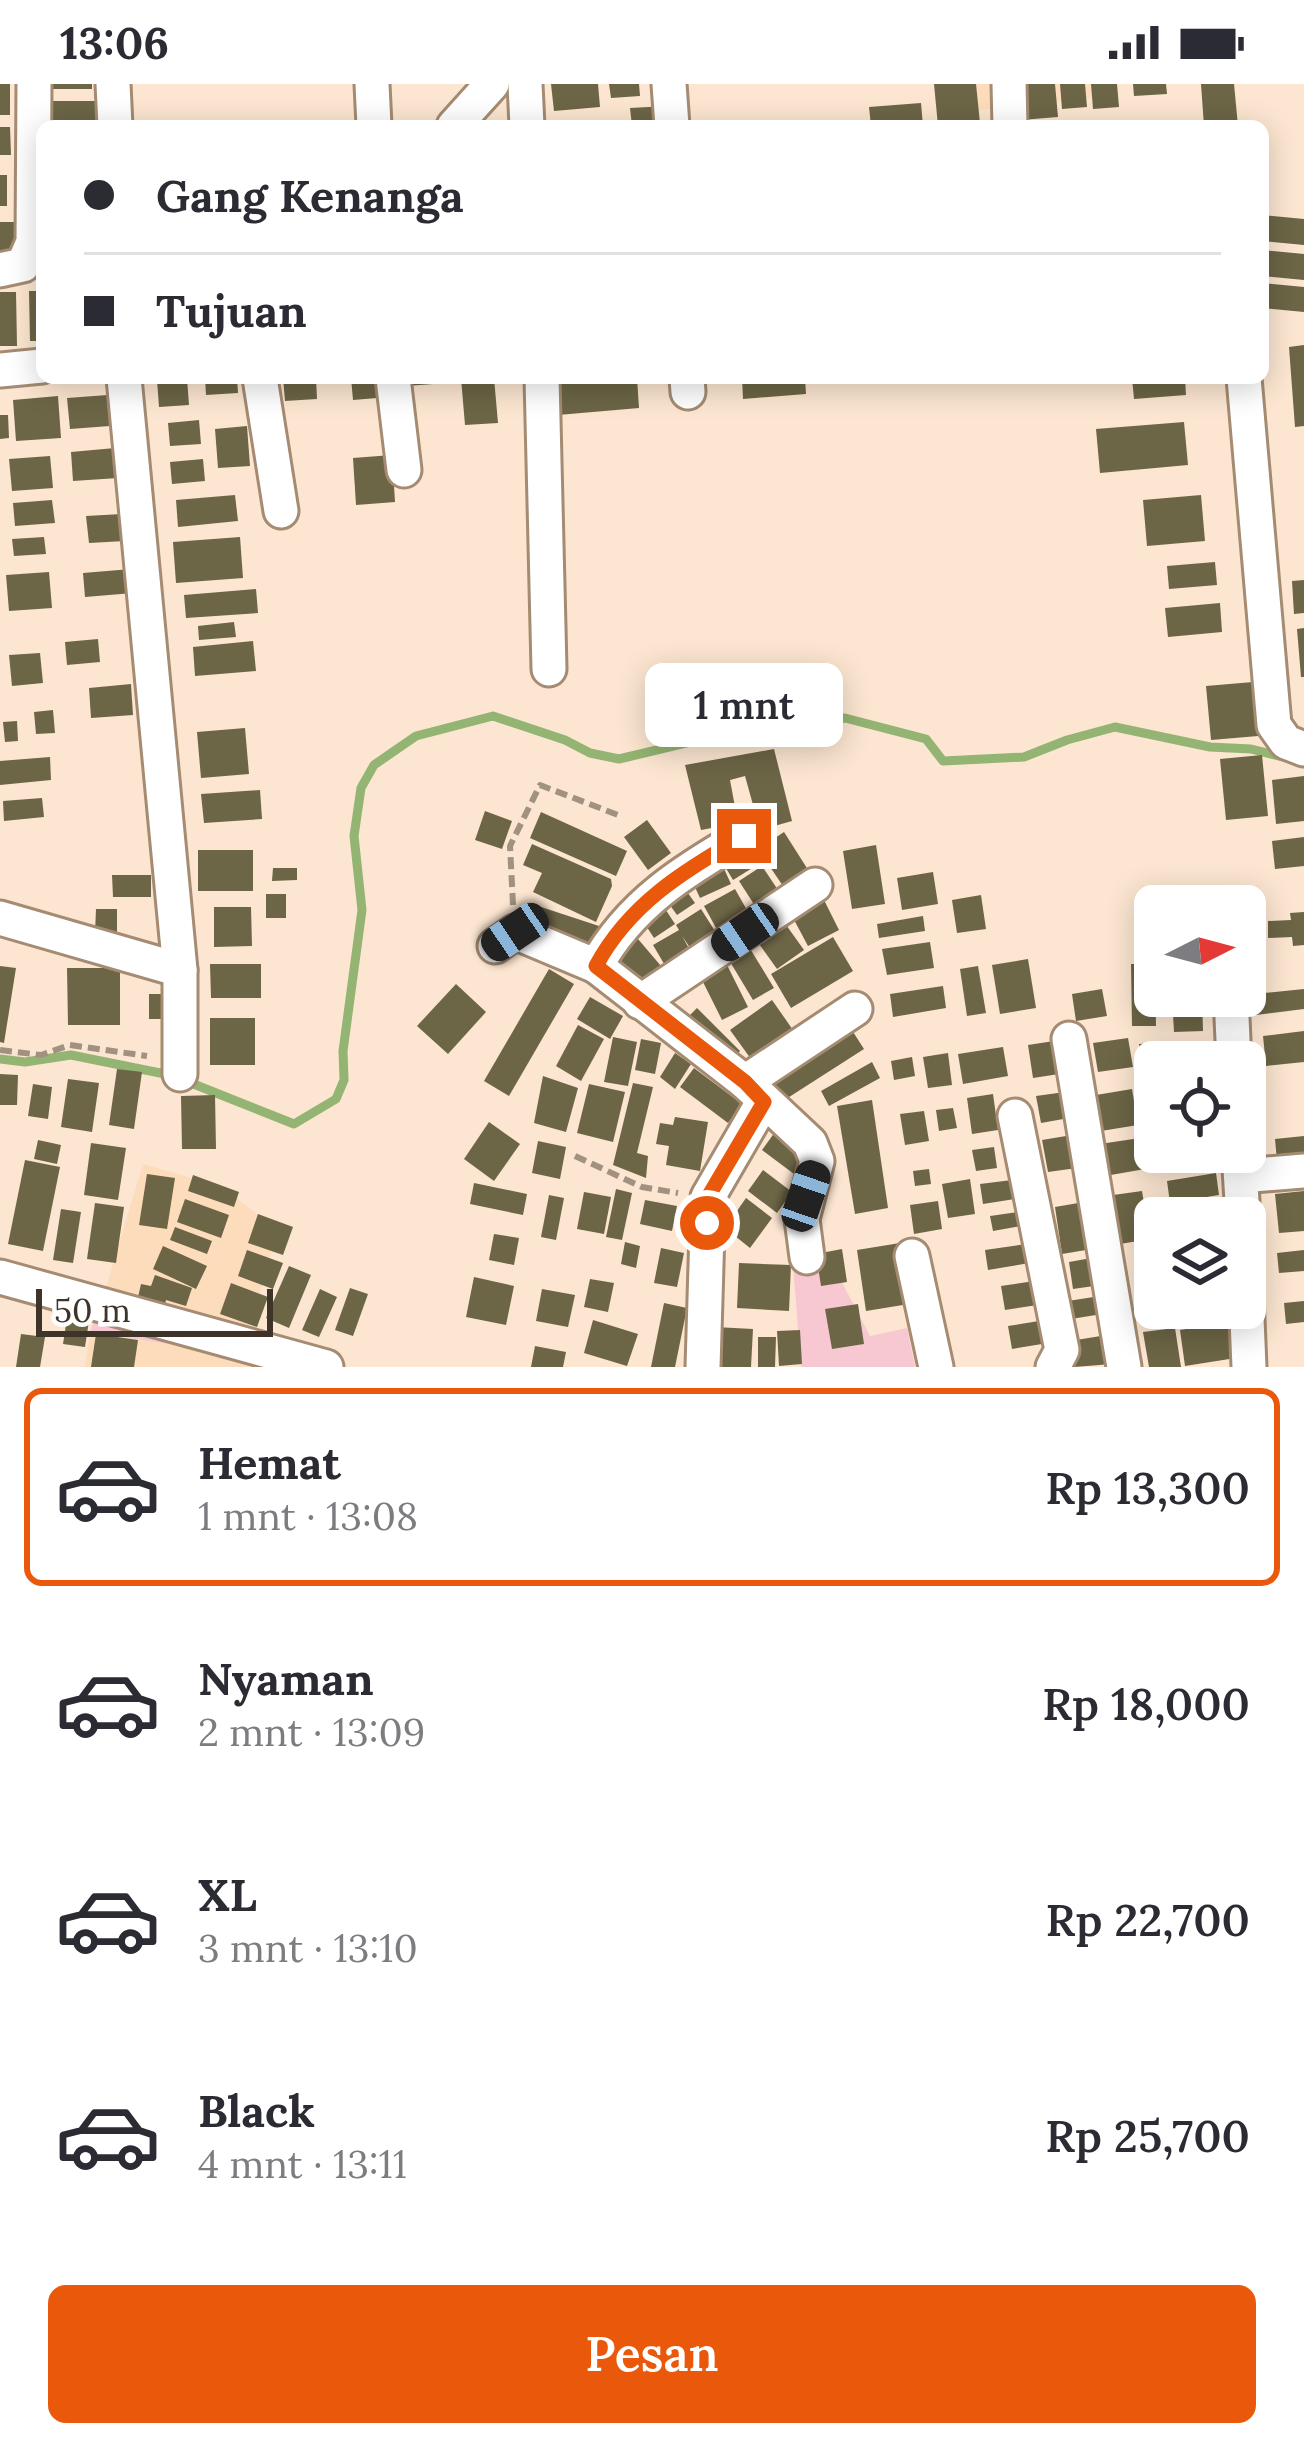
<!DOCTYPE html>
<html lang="id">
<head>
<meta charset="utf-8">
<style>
  body { margin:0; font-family:Lora,serif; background:#f2f2f3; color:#2b2b33; height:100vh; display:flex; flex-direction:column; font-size:45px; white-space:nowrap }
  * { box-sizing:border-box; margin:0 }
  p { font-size:39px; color:#7c7c81 }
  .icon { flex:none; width:66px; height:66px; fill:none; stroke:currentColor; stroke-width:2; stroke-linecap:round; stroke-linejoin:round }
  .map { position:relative; height:1283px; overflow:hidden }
  .panel { display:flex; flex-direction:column; background:#fff; flex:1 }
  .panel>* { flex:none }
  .top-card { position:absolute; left:36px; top:36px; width:1233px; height:264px; border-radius:18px; box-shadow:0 6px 30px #0003; display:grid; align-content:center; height:264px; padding:0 48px; background:#fff }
  .needle { width:78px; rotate:84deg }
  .fabs { position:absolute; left:1134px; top:801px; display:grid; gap:24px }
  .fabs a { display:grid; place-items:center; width:132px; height:132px; border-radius:18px; background:#fff; box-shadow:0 6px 30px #0003; font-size:60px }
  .scale { position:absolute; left:36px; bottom:30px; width:237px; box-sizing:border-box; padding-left:12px; border:6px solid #3f342a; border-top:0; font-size:33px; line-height:42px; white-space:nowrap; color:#3f342a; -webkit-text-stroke:9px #fff; paint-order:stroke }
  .end { position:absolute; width:54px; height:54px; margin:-27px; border:15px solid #ea580c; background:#fff; box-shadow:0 0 0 6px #fff }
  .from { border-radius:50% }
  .bubble { position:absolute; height:84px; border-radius:18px; background:#fff; box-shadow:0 6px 30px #0003; font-size:39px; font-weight:600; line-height:84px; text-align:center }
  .car { position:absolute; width:36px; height:72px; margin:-36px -18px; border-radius:15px; box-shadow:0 0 9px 3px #0007; background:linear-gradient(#222 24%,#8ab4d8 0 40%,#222 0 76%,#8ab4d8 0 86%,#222 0) }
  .top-card b { display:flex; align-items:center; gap:42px; height:114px; font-size:45px }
  .top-card b+b { border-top:3px solid #e1e1e2 }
  .top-card i { width:30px; height:30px; background:#2b2b33 }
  ul { padding:21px 0 0; list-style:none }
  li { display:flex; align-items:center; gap:36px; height:198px; margin:0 24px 18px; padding:0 24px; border:6px solid transparent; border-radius:18px }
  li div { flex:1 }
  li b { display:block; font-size:45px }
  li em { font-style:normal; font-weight:600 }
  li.on { border-color:#ea580c }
  li>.icon { width:108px; height:108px; stroke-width:1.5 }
  .button { display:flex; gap:24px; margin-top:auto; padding:24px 48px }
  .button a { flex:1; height:138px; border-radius:18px; background:#ea580c; color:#fff; font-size:48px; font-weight:600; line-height:138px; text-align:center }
  .status { display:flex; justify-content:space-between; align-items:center; height:84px; padding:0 60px; background:#fff; direction:ltr }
  .status svg { height:33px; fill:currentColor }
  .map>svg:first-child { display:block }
  .built { fill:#fddcbb }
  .green { fill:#f7c7d2 }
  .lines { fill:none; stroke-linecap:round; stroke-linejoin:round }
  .stream { stroke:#93b472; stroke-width:9 }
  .building { fill:#6c6546 }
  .minor-casing { stroke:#a48b72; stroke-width:39 }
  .path { stroke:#a19181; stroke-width:6; stroke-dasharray:12 6; stroke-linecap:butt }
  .minor { stroke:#fff; stroke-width:33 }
  .route { stroke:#ea580c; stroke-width:15 }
</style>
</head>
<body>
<div class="status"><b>13:06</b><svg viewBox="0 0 49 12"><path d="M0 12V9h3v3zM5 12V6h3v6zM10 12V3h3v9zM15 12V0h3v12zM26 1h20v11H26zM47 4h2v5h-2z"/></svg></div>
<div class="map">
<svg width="1304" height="1283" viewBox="0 0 1304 1283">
  <rect width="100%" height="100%" fill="#fce6d1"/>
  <g class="built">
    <polygon points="966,0 1107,0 1109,12 969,27"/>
    <polygon points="143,1080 223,1103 277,1146 248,1252 104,1210"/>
    <polygon points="90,1248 233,1270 291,1283 85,1283"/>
  </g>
  <g class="green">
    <polygon points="793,1181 837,1189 870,1252 907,1244 915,1283 801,1283"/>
    <polygon points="104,1210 233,1270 90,1248"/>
  </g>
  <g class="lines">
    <g class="stream">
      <polyline points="0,975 25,978 71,971 170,991"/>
      <polyline points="186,997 294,1040 336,1015 344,996 343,967 362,826 354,752 361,704 374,681 416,652 493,632 565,656 590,669 619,675 770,639 845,634 926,655 943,677 1024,673 1067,656 1115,643 1210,663 1251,665 1287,674"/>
    </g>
  </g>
  <g class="building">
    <rect x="0" y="0" width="10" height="31"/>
    <rect x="46" y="0" width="46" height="5"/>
    <polygon points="551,0 598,0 600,23 554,27"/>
    <polygon points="609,0 639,0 640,12 611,14"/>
    <polygon points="934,0 976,0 980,39 938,42"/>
    <polygon points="1018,0 1055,0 1058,33 1021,36"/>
    <polygon points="1060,0 1085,0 1087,23 1062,25"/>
    <polygon points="1091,0 1117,0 1119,23 1093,25"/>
    <polygon points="1133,0 1166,0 1167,10 1134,12"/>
    <polygon points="1201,0 1234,0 1238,42 1204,42"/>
    <rect x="51" y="17" width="46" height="25"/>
    <polygon points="921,19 923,42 871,42 869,23"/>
    <polygon points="667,22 668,42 632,42 630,24"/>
    <polygon points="0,43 10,43 11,71 0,71"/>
    <rect x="0" y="91" width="7" height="31"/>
    <polygon points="1263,131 1304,135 1304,161 1263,157"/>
    <polygon points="0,138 17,138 18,174 0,174"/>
    <polygon points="1263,166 1304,170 1304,196 1263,192"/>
    <polygon points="1263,199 1304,203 1304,228 1263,224"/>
    <polygon points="29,207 42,207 42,257 30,257"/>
    <polygon points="0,208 16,208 17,262 0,262"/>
    <polygon points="1304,261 1304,342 1295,343 1289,263"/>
    <polygon points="187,294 189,321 159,323 157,296"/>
    <polygon points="205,294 237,294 238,309 206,311"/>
    <polygon points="283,294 316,294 317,315 285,317"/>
    <polygon points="351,294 388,294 389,313 353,316"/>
    <polygon points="405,294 446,294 447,299 406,302"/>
    <polygon points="461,294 494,294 498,339 465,341"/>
    <polygon points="555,294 637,294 639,324 558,331"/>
    <polygon points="742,294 805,294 806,310 743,315"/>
    <polygon points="1132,294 1185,294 1186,311 1134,315"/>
    <polygon points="121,310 123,341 70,345 67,314"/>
    <polygon points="58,312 61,354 16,357 13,316"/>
    <polygon points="0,331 8,331 9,354 0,355"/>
    <polygon points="199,336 201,360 170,362 168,339"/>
    <polygon points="1184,338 1188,381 1100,389 1096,345"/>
    <polygon points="247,342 250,382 218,384 215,345"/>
    <polygon points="115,364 118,394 73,397 71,368"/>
    <polygon points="392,371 395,418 356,421 353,374"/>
    <polygon points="50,372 53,404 12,407 9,375"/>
    <polygon points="203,375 205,397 172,400 170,378"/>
    <polygon points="235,411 238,437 178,443 176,416"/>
    <polygon points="1201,411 1205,457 1147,462 1143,416"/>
    <polygon points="52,416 55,439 15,442 13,419"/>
    <polygon points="122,430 125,457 89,459 86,432"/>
    <polygon points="44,453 46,470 14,472 12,455"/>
    <polygon points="240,453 243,494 176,499 173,458"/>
    <polygon points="1215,478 1217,501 1169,505 1167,482"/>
    <polygon points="131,485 133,509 85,513 83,489"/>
    <polygon points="49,488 52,524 9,527 6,491"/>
    <polygon points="1304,496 1304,529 1294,530 1292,497"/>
    <polygon points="256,505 258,529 186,534 184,511"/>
    <polygon points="1220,519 1222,548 1168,553 1165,524"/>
    <polygon points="234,538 236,553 199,556 198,542"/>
    <polygon points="1304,544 1304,593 1301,593 1297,545"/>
    <polygon points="98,555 100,578 67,581 65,558"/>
    <polygon points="253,557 256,587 195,592 193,563"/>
    <polygon points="40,569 43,599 12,602 9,571"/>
    <polygon points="1253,598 1258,652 1211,656 1206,602"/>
    <polygon points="131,600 133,631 91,634 89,604"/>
    <polygon points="53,626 55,649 36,650 34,628"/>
    <polygon points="17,637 18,657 5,658 3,638"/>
    <polygon points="245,644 249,690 201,694 197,648"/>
    <polygon points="774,665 792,737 760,746 745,692 730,696 738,739 701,746 685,681"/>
    <polygon points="1262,671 1268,732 1226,736 1220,675"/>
    <polygon points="50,673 51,696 0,701 0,677"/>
    <polygon points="1304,692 1304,737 1276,740 1272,696"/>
    <polygon points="260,706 262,735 204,739 201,710"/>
    <polygon points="42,714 44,733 4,737 3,717"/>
    <polygon points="485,727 512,737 502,765 475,756"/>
    <polygon points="541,728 627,767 616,792 530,754"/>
    <polygon points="647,736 671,769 648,786 624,753"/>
    <polygon points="784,748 812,792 787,808 758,765"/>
    <polygon points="1304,753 1304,782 1275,785 1272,757"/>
    <polygon points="749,757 762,778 733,796 720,774"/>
    <polygon points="532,760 611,795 612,802 596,838 533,808 542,789 523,781"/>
    <polygon points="876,761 885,820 852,825 843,767"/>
    <rect x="198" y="766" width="55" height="41"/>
    <polygon points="720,776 731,800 700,814 689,790"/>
    <polygon points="762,782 780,809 757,825 739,797"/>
    <polygon points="273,784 297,784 297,796 272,797"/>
    <polygon points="933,788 938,820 902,826 897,794"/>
    <polygon points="112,791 151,791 151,813 113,813"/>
    <polygon points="680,798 695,819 677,831 662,810"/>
    <polygon points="735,805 752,835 721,853 704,822"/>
    <rect x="266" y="810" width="20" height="24"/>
    <polygon points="981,811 986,845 957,849 952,816"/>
    <polygon points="824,816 839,846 808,862 792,832"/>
    <polygon points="660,817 675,840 654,854 639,831"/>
    <polygon points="535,821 599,842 589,872 525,851"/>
    <polygon points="214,823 251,823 252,862 214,863"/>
    <polygon points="96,825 117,825 117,849 95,849"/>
    <polygon points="701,825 720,855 695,871 682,852 695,875 670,890 653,861 679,846 676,841"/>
    <polygon points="1304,828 1304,861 1293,862 1292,853 1268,854 1268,837 1291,836 1290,829"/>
    <polygon points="923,832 925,847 879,854 877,840"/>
    <polygon points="784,838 804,866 777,885 757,857"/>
    <polygon points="632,848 667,889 638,915 602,875"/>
    <polygon points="833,853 853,887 791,924 771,890"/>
    <polygon points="930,858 934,884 887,891 882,865"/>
    <polygon points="749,863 774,904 753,916 729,876"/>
    <polygon points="1028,875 1036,924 1000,930 992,881"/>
    <polygon points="726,879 748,923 722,936 700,892"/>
    <polygon points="210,880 261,880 261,914 211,914"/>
    <polygon points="1131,880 1155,880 1156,942 1132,942"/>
    <polygon points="0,882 16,884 4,959 0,958"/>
    <polygon points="978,882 986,929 967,932 960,885"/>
    <polygon points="67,884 120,884 120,941 68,941"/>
    <polygon points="549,885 574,900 509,1012 484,997"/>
    <polygon points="456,900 486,928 448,970 417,942"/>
    <polygon points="943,902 946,924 893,933 890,910"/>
    <polygon points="1102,905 1107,932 1076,937 1072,910"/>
    <polygon points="1304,905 1304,925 1256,931 1254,910"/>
    <rect x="149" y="910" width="19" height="25"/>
    <polygon points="1172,912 1202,912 1203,947 1174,948"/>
    <polygon points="590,913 623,932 610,955 577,935"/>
    <polygon points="772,916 793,946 751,975 730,946"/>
    <polygon points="697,924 740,967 726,982 683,938"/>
    <rect x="210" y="934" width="45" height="47"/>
    <polygon points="848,940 864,965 772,1024 757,998"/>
    <polygon points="578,941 604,955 581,997 556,982"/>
    <polygon points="1304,947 1304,978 1266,982 1263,952"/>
    <polygon points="613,953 637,958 628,1002 604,998"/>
    <polygon points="1128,954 1133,983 1098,988 1093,959"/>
    <polygon points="641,955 661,959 655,990 635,986"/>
    <polygon points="1054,957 1059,990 1033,994 1028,961"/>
    <polygon points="1176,957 1178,978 1155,978 1155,1000 1142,1001 1139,960"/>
    <polygon points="1003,963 1008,992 963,1000 958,970"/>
    <polygon points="675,969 691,980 675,1005 660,993"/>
    <polygon points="948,969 952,1001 928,1004 923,973"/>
    <polygon points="912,973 915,992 894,996 891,977"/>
    <polygon points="872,978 880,994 829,1022 821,1007"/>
    <polygon points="694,984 742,1020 728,1039 680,1003"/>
    <polygon points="117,985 142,988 134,1045 109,1041"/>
    <polygon points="0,990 18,991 17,1021 0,1021"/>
    <polygon points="543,992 578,1004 566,1048 534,1039"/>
    <polygon points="68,995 99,999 92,1048 61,1043"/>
    <polygon points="633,999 653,1003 637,1069 648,1072 646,1094 613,1081"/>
    <polygon points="33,1000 52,1003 48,1035 28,1032"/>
    <polygon points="589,1000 625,1008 613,1058 577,1049"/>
    <polygon points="1132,1005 1138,1041 1101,1047 1096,1011"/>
    <polygon points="1065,1008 1069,1034 1041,1039 1036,1012"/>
    <polygon points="993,1010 998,1046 972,1050 967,1014"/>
    <polygon points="215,1011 216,1065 182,1065 181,1012"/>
    <polygon points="872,1016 888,1124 855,1130 837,1022"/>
    <polygon points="953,1024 957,1044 939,1047 936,1026"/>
    <polygon points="924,1027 929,1057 905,1061 900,1030"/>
    <polygon points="675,1033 708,1038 700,1087 666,1081 669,1062 656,1060 660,1039 673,1041"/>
    <polygon points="489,1038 520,1060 494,1097 464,1075"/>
    <polygon points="775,1048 810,1075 798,1093 762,1066"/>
    <polygon points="1072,1051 1077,1084 1048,1088 1042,1056"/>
    <polygon points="1304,1052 1304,1074 1277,1077 1275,1055"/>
    <polygon points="1140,1054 1145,1085 1105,1092 1100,1060"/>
    <polygon points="38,1056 61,1061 57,1080 34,1075"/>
    <polygon points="538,1057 566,1063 560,1095 532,1089"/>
    <polygon points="91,1059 126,1064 118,1116 84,1111"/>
    <polygon points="994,1063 997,1084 976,1087 972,1066"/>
    <polygon points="1155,1068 1185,1068 1187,1081 1157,1085"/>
    <polygon points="25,1076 60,1083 43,1167 8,1160"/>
    <polygon points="929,1085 931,1100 915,1102 913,1087"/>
    <polygon points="763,1086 792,1108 777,1129 748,1107"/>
    <polygon points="1216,1089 1219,1111 1170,1119 1167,1097"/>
    <polygon points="147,1090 175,1094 167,1145 139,1141"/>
    <polygon points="193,1091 239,1108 234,1123 188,1107"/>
    <polygon points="970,1095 975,1130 948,1134 942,1100"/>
    <polygon points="1019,1095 1021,1114 983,1120 980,1100"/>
    <polygon points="474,1099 527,1110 523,1131 470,1120"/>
    <polygon points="616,1105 632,1109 622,1156 606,1153"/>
    <polygon points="1142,1107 1150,1155 1114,1161 1106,1112"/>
    <polygon points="1304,1107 1304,1147 1279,1149 1275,1110"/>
    <polygon points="584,1108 611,1113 604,1150 577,1145"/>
    <polygon points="549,1111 564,1114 556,1156 541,1153"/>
    <polygon points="746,1114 772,1134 750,1164 725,1144"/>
    <polygon points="185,1115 229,1131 221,1154 177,1138"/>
    <polygon points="645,1116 677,1122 672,1147 640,1140"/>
    <polygon points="938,1117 942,1145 914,1150 910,1121"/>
    <polygon points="1090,1117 1098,1164 1062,1170 1055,1123"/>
    <polygon points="95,1119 124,1123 116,1179 87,1175"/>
    <polygon points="61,1125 81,1128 73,1179 53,1176"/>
    <polygon points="1025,1127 1027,1141 993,1147 990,1132"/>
    <polygon points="258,1130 293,1143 283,1171 248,1159"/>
    <polygon points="175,1143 212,1157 207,1170 170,1156"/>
    <polygon points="494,1150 519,1154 514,1181 489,1176"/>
    <polygon points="625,1158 640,1162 636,1184 621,1180"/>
    <polygon points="900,1159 909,1220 866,1227 857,1166"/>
    <polygon points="1026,1160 1030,1179 988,1186 985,1166"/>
    <polygon points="163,1162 207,1182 196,1205 153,1185"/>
    <polygon points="661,1164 684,1169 677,1203 654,1199"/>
    <polygon points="842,1165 847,1198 821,1202 816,1170"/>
    <polygon points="247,1166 283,1179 273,1205 238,1192"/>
    <polygon points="1304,1166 1304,1187 1279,1189 1277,1169"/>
    <polygon points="1097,1173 1101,1201 1073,1205 1069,1178"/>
    <polygon points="739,1179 791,1181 789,1227 737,1224"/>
    <polygon points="289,1182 311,1191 289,1244 266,1234"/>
    <polygon points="1155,1189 1155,1224 1165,1224 1166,1229 1141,1233 1135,1192"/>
    <polygon points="155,1191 192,1204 186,1222 166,1216 163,1229 136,1222 141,1200 151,1202"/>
    <polygon points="474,1193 514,1202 506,1241 466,1233"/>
    <polygon points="590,1195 614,1199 608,1228 584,1223"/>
    <polygon points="1041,1196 1044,1220 1005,1226 1001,1202"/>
    <polygon points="231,1199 268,1213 257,1243 220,1230"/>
    <polygon points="350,1204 368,1210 353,1252 335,1246"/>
    <polygon points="320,1205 337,1213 319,1253 302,1246"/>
    <polygon points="542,1205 575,1211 568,1243 536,1237"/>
    <polygon points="1100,1212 1102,1230 1071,1235 1068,1217"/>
    <polygon points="1304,1217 1304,1238 1286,1240 1284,1219"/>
    <polygon points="664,1219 687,1224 675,1283 651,1283"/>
    <polygon points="858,1220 864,1260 832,1265 825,1225"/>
    <polygon points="68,1227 90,1230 85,1263 63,1260"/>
    <polygon points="593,1236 638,1250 627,1282 584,1269"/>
    <polygon points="1045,1236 1048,1259 1012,1265 1008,1242"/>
    <polygon points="1236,1237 1242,1273 1185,1282 1180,1246"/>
    <polygon points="715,1243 753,1245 751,1283 713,1283"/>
    <polygon points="1175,1244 1181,1283 1149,1283 1143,1248"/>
    <polygon points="800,1246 802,1280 779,1282 777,1247"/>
    <polygon points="21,1250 45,1253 40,1283 16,1283"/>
    <polygon points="96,1250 138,1256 134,1283 91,1283"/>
    <polygon points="1107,1251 1112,1280 1074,1283 1070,1257"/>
    <polygon points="758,1253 776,1253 775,1283 758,1283"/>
    <polygon points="535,1262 566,1268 563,1283 531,1283"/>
  </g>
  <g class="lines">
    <defs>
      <g id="minor">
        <polyline points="113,0 115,42"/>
        <polyline points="372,0 374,42"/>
        <polyline points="525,0 527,42"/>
        <polyline points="669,0 672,42"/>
        <polyline points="1009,0 1010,42"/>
        <polyline points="454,42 492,0"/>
        <polyline points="0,186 23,181 33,158 34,0"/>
        <polyline points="0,286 42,282"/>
        <polyline points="124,294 180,886 180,990"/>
        <polyline points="260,294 281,427"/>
        <polyline points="393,294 404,386"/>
        <polyline points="542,294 549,585"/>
        <polyline points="687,294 688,308"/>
        <polyline points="1244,294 1274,641 1286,658 1304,665"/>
        <path d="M744,752c-59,34 -114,68 -148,130l149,116 65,61 7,18 -15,58 5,38"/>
        <polyline points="0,834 180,886"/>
        <polyline points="495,862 515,848 596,882"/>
        <polyline points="1231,912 1234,978"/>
        <polyline points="640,918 815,801"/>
        <polyline points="1069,955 1124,1283"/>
        <polyline points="745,998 855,925"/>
        <polyline points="1015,1032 1062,1266 1053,1283"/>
        <polyline points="1239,1068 1243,1134"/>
        <polyline points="1241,1092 1304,1087"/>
        <polyline points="912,1172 936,1283"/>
        <polyline points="1245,1186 1249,1283"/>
        <polyline points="0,1193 326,1283"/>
        <polyline points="703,1283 708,1113 763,1018"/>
      </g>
    </defs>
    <use href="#minor" class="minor-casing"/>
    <g class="path">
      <polyline points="513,821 510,762 540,701 618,731"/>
      <polyline points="0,966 41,971 70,961 147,972"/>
      <polyline points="575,1072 642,1103 678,1109"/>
    </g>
    <use href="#minor" class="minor"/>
  </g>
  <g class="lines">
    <path class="route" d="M707,1139l1,-26 56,-95 -19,-20 -149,-116c33,-62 89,-96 148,-130"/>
  </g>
</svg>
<div class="fabs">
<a><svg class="needle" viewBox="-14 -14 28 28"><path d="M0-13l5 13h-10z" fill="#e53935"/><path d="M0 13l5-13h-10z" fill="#7c7c81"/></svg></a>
<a><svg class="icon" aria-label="locate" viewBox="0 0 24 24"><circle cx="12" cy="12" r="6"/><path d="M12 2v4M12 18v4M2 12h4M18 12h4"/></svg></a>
<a><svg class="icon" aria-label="layers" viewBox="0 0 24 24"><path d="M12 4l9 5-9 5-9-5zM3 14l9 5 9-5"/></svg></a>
</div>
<div class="scale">50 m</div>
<i class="end from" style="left:707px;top:1139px"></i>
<i class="end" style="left:744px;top:752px"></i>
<div class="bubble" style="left:645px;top:579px;width:198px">1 mnt</div>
<i class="car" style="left:515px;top:848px;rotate:236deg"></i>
<i class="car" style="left:745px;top:848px;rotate:236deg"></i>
<i class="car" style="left:806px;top:1112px;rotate:19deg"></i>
<div class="top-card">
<b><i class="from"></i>Gang Kenanga</b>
<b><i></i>Tujuan</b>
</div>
</div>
<section class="panel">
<ul>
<li class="on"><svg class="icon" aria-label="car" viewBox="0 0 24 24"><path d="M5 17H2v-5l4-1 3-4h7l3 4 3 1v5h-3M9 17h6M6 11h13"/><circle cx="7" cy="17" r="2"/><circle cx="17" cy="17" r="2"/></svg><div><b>Hemat</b><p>1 mnt · 13:08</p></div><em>Rp 13,300</em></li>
<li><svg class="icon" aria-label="car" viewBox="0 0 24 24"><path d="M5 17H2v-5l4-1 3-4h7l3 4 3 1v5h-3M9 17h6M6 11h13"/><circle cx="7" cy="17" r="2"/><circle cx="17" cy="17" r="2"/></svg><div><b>Nyaman</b><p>2 mnt · 13:09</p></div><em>Rp 18,000</em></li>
<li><svg class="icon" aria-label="car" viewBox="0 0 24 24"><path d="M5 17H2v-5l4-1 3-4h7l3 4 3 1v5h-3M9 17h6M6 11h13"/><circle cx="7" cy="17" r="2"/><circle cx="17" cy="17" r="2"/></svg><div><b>XL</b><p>3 mnt · 13:10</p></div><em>Rp 22,700</em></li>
<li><svg class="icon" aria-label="car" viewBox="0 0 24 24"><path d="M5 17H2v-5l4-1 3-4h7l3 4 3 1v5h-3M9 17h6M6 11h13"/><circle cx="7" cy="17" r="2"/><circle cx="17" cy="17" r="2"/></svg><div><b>Black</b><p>4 mnt · 13:11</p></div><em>Rp 25,700</em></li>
</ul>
<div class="button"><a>Pesan</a></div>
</section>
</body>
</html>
